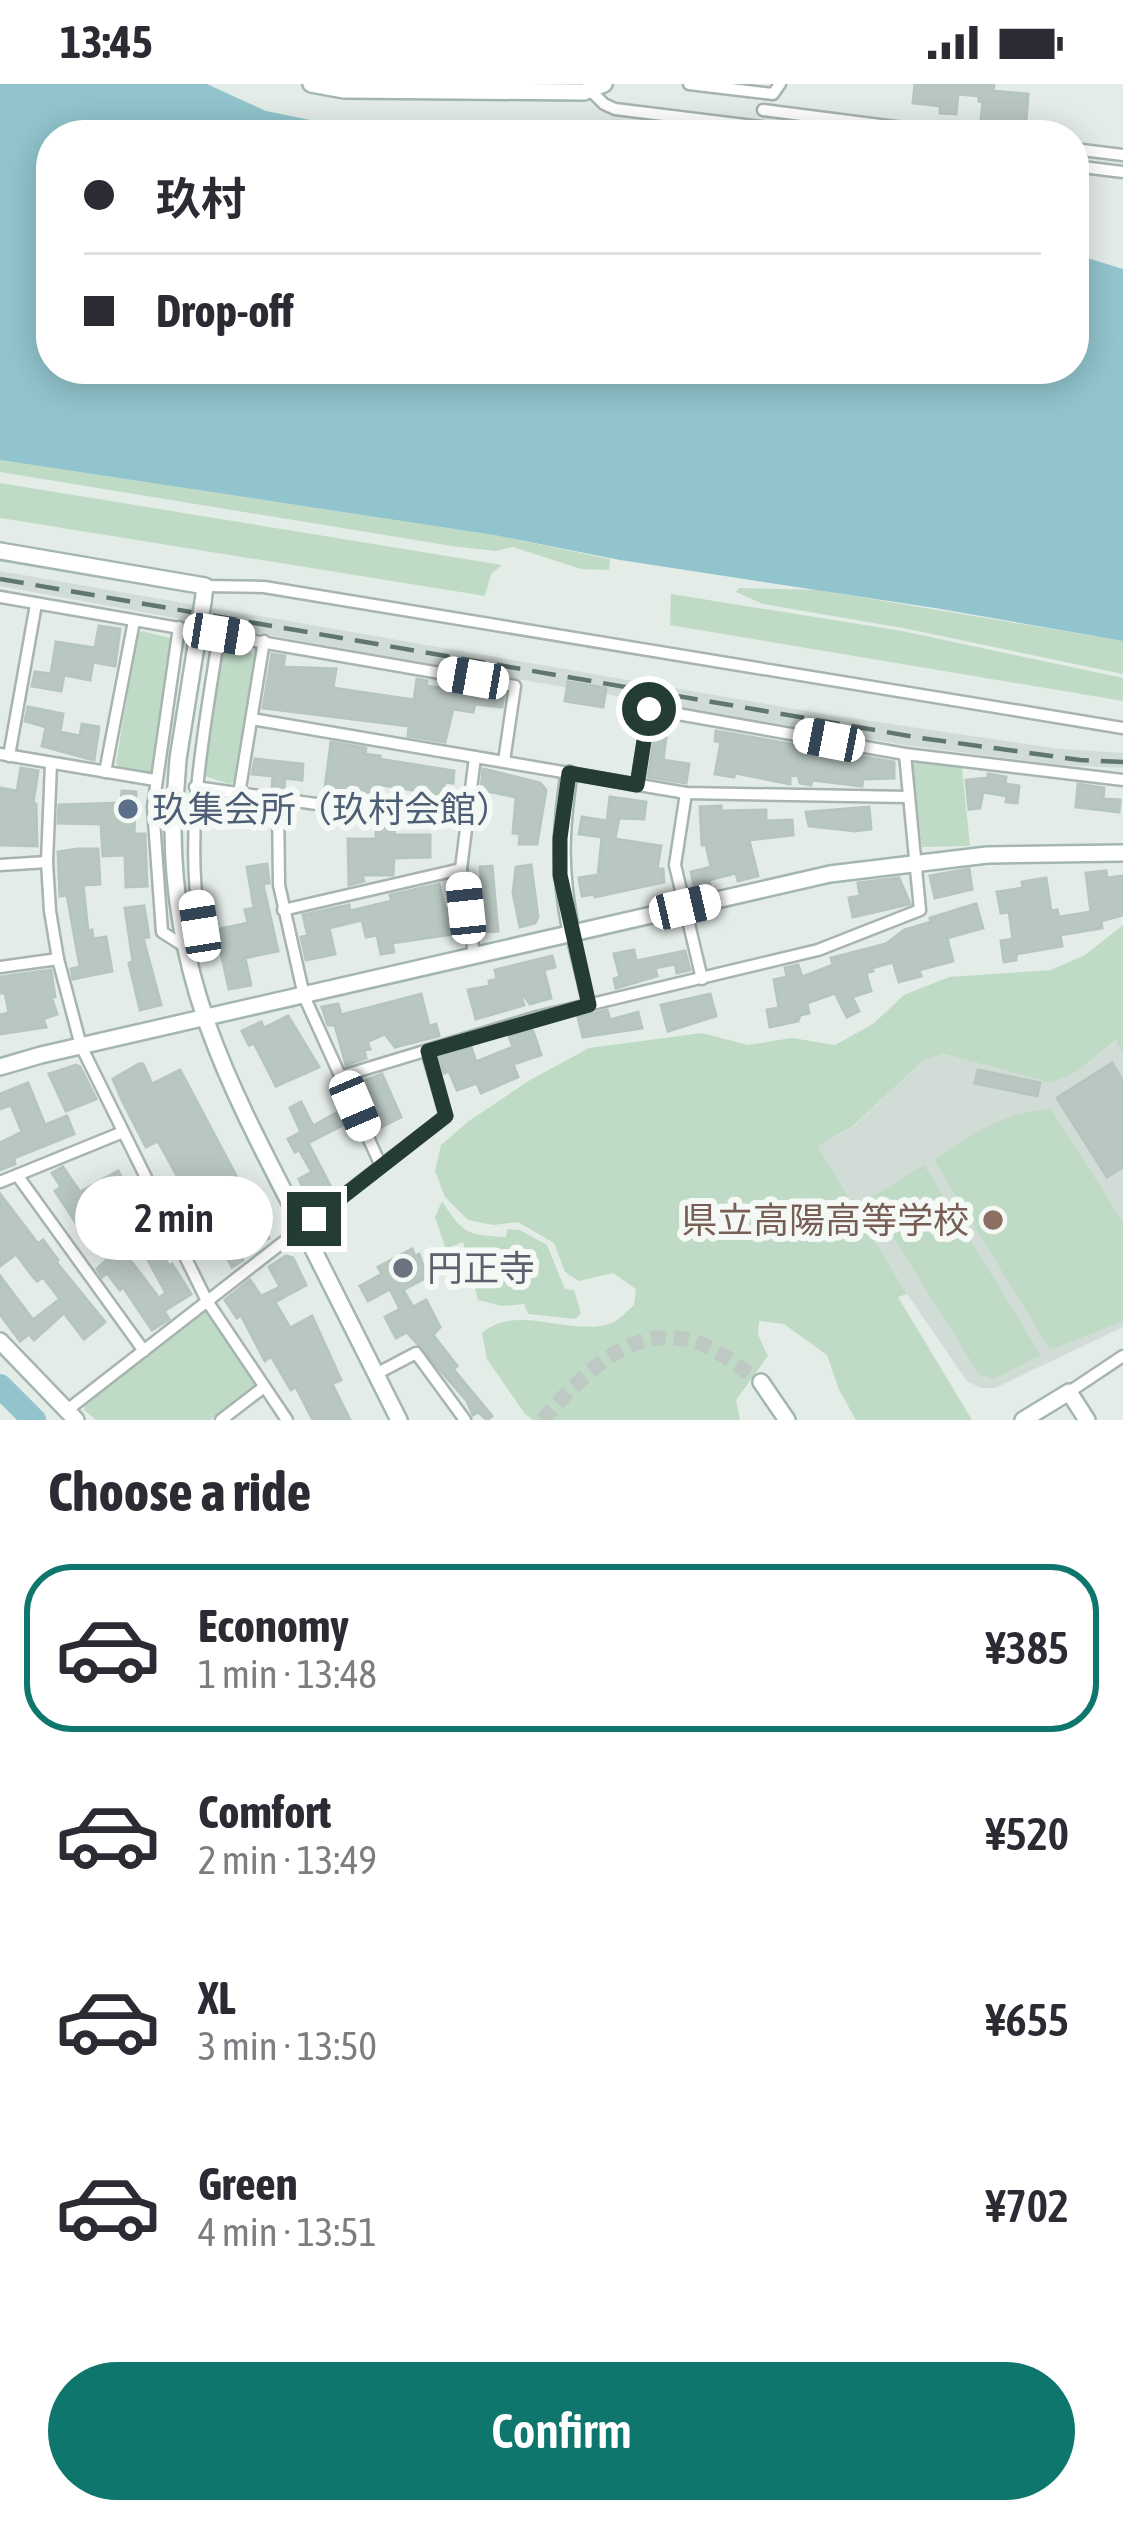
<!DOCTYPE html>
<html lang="en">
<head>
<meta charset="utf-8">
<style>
  body { margin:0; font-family:"Asap Condensed","Noto Sans JP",sans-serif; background:#f2f2f3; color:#2b2b33; height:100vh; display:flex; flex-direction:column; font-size:45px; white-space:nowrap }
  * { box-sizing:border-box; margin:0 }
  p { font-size:39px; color:#7c7c81 }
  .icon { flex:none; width:66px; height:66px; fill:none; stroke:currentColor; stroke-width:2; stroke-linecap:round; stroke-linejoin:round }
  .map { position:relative; height:1336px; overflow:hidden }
  .sheet { display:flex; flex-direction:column; background:#fff; flex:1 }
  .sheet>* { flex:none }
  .guide { position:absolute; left:36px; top:36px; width:1053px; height:264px; border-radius:48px; box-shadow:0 6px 30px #0003; display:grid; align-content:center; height:264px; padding:0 48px; background:#fff }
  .end { position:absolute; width:54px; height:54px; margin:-27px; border:15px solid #253c35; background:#fff; box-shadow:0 0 0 6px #fff }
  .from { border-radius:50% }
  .bubble { position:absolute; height:84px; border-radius:42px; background:#fff; box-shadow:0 6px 30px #0003; font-size:39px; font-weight:600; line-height:84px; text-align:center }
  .car { position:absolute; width:36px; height:72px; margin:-36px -18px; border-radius:15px; box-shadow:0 0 9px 3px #0007; background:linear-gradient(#fff 24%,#345 0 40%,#fff 0 76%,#345 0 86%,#fff 0) }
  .guide b { display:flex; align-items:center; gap:42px; height:114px; font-size:45px }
  .guide b+b { border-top:3px solid #e1e1e2 }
  .guide i { width:30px; height:30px; background:#2b2b33 }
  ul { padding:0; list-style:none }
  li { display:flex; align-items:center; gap:36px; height:168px; margin:0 24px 18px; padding:0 24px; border:6px solid transparent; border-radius:48px }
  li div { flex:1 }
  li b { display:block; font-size:45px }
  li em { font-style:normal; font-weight:600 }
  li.selected { border-color:#0f766e }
  li>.icon { width:108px; height:108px; stroke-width:1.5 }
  h2 { padding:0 48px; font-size:54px; line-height:144px }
  .action { display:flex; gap:24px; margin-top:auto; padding:24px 48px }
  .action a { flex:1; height:138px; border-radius:72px; background:#0f766e; color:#fff; font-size:48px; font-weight:600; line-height:138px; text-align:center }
  .status { display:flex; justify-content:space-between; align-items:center; height:84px; padding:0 60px; background:#fff; direction:ltr }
  .status svg { height:33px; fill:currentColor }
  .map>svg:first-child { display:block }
  .built { fill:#d2dcd7 }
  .green { fill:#bfdbc6 }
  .water { fill:#91c4cc }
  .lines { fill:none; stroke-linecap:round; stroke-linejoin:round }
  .river { stroke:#91c4cc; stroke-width:24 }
  .building { fill:#b9c7c1; stroke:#b7c5bf; stroke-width:3 }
  .secondary-tunnel { stroke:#bec9c4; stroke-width:15; stroke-dasharray:15 8; stroke-linecap:butt }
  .street-casing { stroke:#a7b4af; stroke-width:15 }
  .secondary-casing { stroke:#a3b7b0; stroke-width:20 }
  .street { stroke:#fff; stroke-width:10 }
  .secondary { stroke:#fff; stroke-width:15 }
  .rail { stroke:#607771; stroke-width:4.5; stroke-dasharray:24 12; stroke-linecap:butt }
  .secondary-bridge-casing { stroke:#a3b7b0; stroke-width:20; stroke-linecap:butt }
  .secondary-bridge { stroke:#fff; stroke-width:15 }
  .route { stroke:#253c35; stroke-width:15 }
  .service-dot { fill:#5c6f8a; stroke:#f4f9f6; stroke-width:4.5 }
  .education-dot { fill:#8d6e63; stroke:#f4f9f6; stroke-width:4.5 }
  .worship-dot { fill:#6b7280; stroke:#f4f9f6; stroke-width:4.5 }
  .labels { text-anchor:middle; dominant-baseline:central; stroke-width:12; stroke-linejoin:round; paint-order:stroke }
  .service-label { font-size:36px; fill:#4e5e75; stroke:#f4f9f6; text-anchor:start }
  .education-label { font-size:36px; fill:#785e54; stroke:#f4f9f6; text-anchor:end }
  .worship-label { font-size:36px; fill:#5b616d; stroke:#f4f9f6; text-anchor:start }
</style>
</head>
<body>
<div class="status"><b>13:45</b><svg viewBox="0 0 49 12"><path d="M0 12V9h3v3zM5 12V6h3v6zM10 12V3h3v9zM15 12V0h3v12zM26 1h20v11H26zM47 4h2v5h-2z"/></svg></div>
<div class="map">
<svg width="1123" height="1336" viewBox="0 0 1123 1336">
  <rect width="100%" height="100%" fill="#e4ece8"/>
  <g class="built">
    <polygon points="0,487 830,631 1061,665 1123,669 1123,684 1062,681 904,661 406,576 0,502"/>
    <polygon points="1117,956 1123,970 1123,1243 995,1304 981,1304 967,1297 907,1210 818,1062 854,1042 924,976 944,970 1051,999 1078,987"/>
  </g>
  <g class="green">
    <polygon points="0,376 494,451 610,475 609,486 581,485 513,463 496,467 452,462 0,388"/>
    <polygon points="0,399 502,481 491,490 485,512 13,436 0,434"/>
    <polygon points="739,504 818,506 1123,557 1123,590 903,544 763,520 736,508"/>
    <polygon points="671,510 902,547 1123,594 1123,617 670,541"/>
    <polygon points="142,547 174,555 153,687 149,689 118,682 116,679 138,549"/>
    <polygon points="222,563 249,567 256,574 235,697 229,700 202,691"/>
    <polygon points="917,677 962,684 970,762 922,763 912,681"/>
    <path d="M1123,841v129l-7,-14 -38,31 -27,12 -107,-29 -20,6 -71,66 -35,20 89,148 -9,3 74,123h-116l-17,-30 -12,-35 -43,-31 -25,-3 -1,14 10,21 -32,44 4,20h-207l-8,-6 -38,-55 -5,-26c35,-31 91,5 130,-10 7,-3 16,-13 22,-18l2,-16 -23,-16 -34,8 -14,-9 -11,-29 -36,-21 -25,3 -25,-5 -23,-23 -10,-26 6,-26 28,-24 61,-41 59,-32 113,-15 46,12 44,-7 43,7 38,-21 31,-29 45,-18 102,-7 34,-15z"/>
    <path d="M1051,1025l72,113v99l-73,29 -116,-190c38,-25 70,-49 117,-51z"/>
    <polygon points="924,1081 1041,1271 994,1295 979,1290 869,1115"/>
    <path d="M442,1117c21,33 25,34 64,36l1,-8 13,1 27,15 18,44 9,1 7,23 -6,6 -47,-5 -4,-10 -22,2 -24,-6 -15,-58 -17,7 -11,-32z"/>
    <polygon points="206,1227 257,1301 210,1336 96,1336 84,1326 85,1320"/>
  </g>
  <polygon class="water" points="0,0 207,0 266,27 384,51 51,51 51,285 1074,285 1074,170 1123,185 1123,557 935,524 620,476 494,451 0,376"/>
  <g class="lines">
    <polyline class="river" points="0,1302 34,1336"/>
  </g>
  <g class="building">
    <polygon points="915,0 994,0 993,7 1028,10 1025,49 1012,48 1012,38 981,36 983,18 979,17 979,12 958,10 956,30 940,29 940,22 913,19"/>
    <polygon points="99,542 120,545 115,582 93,578 90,596 64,591 61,607 32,602 35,588 51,590 56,558 95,564"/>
    <polygon points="272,570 285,572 283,583 336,585 333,604 414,616 417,595 427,597 426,602 460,607 461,603 504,610 502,623 475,620 473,628 453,625 445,658 408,652 409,642 263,624"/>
    <polygon points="568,598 606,604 603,623 565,617"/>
    <polygon points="28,623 63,630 60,648 80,652 82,640 99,643 94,676 42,662 46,643 25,637"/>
    <polygon points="657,636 668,638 663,676 689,680 686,699 648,693"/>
    <polygon points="716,647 894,678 894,694 863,695 862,702 812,696 811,701 800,699 798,691 790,692 790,700 735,689 734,693 715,690 721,658 715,657"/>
    <polygon points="331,658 366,664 365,670 380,672 379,675 454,687 453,699 445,698 443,711 376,700 374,715 324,711"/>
    <polygon points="255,675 303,680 302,696 285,694 284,706 272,704 273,692 252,690"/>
    <polygon points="21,684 38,687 33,719 36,720 37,762 0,761 0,704 17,707"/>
    <polygon points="483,685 540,699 546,706 537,760 519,760 520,750 513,749 516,713 481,706"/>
    <polygon points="988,690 1006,693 1005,700 1019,702 1017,719 1006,718 1007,712 983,708 980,724 969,725 966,696 988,694"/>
    <polygon points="1078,700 1104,704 1103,715 1120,716 1119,728 1076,723"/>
    <polygon points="122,707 136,708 134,750 145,750 147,802 126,803 125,771 103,772 101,740 58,739 59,721 121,719"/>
    <polygon points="610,713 646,718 644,735 619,734 615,755 661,762 657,785 663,785 664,798 595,813 595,810 582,812 579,794 598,791 602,753 579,750 582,733 607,737"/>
    <polygon points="721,722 721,727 766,726 766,737 792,736 793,751 749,756 758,792 738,797 736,789 709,796 710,802 695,806 691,788 711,783 706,761 702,761 700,723"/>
    <polygon points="869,723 871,745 855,747 809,742 806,728"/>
    <polygon points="376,741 395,742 394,751 430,751 430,773 394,774 393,791 362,791 364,797 349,801 348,755 376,755"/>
    <polygon points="77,765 98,765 100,800 83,801 88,847 92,846 93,855 106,853 112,887 73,895 71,885 80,883 67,811 60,812 58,768"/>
    <polygon points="267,780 269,799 263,800 278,867 245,874 251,901 229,905 216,846 248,839 245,826 254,824 247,783"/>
    <polygon points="531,781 538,833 535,839 520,843 513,809 516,783"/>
    <polygon points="492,782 498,847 481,848 476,817 483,816 480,783"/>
    <polygon points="969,785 972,805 935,814 930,792"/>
    <polygon points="1106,787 1107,794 1123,792 1123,831 1101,837 1102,844 1060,851 1062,862 1016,870 1016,876 1004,878 1001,857 1013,855 1009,828 1001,829 997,808 1023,804 1022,798 1046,794 1051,827 1057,826 1059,833 1091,828 1086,789"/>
    <polygon points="899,794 910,820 853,833 849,814 860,812 858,799"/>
    <polygon points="439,800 445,825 454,823 460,849 392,859 394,868 381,870 377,851 366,853 362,836 329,844 335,870 306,876 301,853 308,852 303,831 349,821 350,827 392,817 390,811"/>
    <polygon points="976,820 983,844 947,854 953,877 919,886 921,892 899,898 893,878 872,884 873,887 866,889 871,907 852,913 859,927 847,933 835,909 807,919 809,929 800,931 798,937 770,943 767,926 779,924 774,896 787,893 785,884 798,881 802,893 833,881 831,874 886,860 904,846 931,838 930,834"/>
    <polygon points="144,822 149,853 143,854 161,921 140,926 129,879 133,878 125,824"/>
    <polygon points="634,866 636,877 685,867 690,886 677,889 675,880 655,884 657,892 616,904 614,895 620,893 614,870"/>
    <polygon points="552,872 555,883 544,886 551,914 530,920 518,904 524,921 476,935 468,906 490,902 489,897 497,895 495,886"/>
    <polygon points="51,886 55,913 51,913 57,930 43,935 46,943 0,950 0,931 9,929 5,909 0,909 0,893"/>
    <polygon points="421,910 429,942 436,940 439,952 395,963 385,950 367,958 370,965 364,966 366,974 346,981 335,941 328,941 322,923 338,920 341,931"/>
    <polygon points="710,910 716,932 668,947 661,921"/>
    <polygon points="607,926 610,936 638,928 642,944 583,953 578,933"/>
    <polygon points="288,932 319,983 276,1002 254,959 249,961 242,947 261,938 264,944"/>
    <polygon points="527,946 533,947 541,971 513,980 518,993 481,1009 477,999 457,1006 449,987 444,989 439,973 471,963 476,978 513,963 509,952"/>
    <polygon points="1112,979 1123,997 1123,1083 1107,1093 1057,1014"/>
    <polygon points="139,980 143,980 152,1000 180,986 269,1154 239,1169 243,1176 232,1183 215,1152 206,1157 194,1136 219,1124 206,1099 167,1114 162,1105 180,1097 158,1057 146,1063 122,1016 113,995"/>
    <polygon points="76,981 80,983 96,1015 66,1027 49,990"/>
    <polygon points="978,986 1040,999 1037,1012 975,999"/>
    <polygon points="382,990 401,1033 379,1044 361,998"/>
    <polygon points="28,999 45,1041 67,1032 74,1050 14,1074 15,1080 0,1086 0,1059 22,1048 11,1021 0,1025 0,1010"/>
    <polygon points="301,1018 313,1042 336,1029 343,1041 308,1059 332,1105 309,1117 299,1095 312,1088 299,1066 295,1068 288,1055 301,1048 290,1024"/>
    <polygon points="63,1083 80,1108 118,1087 129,1107 96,1125 107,1141 97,1148 88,1135 78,1142 55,1107 61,1103 52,1089"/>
    <polygon points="0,1110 38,1160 43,1156 58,1176 56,1178 105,1238 84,1255 64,1229 34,1256 29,1250 20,1257 0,1230 0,1192 33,1236 60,1215 43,1193 37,1197 34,1194 16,1170 0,1182"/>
    <polygon points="139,1124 147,1139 155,1134 161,1145 151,1150 169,1182 172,1180 191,1210 164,1227 169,1235 152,1246 123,1203 120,1206 107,1189 102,1193 97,1185 120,1163 159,1214 166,1209 124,1132"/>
    <polygon points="412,1165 415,1172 419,1170 427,1193 403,1206 413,1223 426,1216 440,1243 433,1251 457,1282 453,1285 492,1332 487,1336 478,1328 473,1331 467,1317 407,1248 396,1254 385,1233 400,1225 390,1205 368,1217 360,1202 382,1190 378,1183"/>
    <polygon points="286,1172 293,1174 306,1201 275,1218 290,1244 312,1232 341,1296 332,1300 350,1336 313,1336 296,1303 291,1306 271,1272 265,1277 241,1231 237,1234 225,1216 250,1196 261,1212 280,1203 269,1183"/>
  </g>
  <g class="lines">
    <path class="secondary-tunnel" d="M542,1336c34,-37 78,-88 135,-82 31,2 60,27 84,44"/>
    <defs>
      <g id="street">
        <polyline points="689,0 773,10 780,0"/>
        <polyline points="591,7 604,20 615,25 826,51"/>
        <polyline points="763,26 958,51"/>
        <polyline points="1074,65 1123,71"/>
        <polyline points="1074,82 1123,88"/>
        <polyline points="205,502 264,503 1123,644"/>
        <polyline points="0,513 515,602 504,677"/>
        <path d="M179,543l-26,180 9,125 22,14 16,-20c-16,-99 4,-194 19,-292"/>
        <polyline points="252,635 475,673"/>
        <polyline points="0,670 155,696"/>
        <polyline points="9,672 36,520"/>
        <polyline points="51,679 47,778 50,827 58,875 81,962 207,1217 287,1336"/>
        <polyline points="105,688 134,537"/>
        <polyline points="637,701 649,625 905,670 1123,696"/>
        <polyline points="195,703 352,725 465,725"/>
        <polyline points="686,709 675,781 702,895"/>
        <polyline points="239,710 264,557"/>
        <polyline points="0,781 47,778"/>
        <polyline points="283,826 461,785"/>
        <polyline points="571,848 589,921"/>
        <polyline points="474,870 461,785 475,673 686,709 907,713"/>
        <polyline points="0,883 58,875"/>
        <polyline points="342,992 537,933 818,866 920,826 905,670"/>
        <polyline points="381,1082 446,1032 427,967"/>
        <polyline points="17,1091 144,1267"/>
        <polyline points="0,1098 123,1048"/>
        <polyline points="376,1290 416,1269 465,1336"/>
        <polyline points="1069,1308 1123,1272"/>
        <polyline points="66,1327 381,1082 304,912 279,801 278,715"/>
        <polyline points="221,1336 264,1303"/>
      </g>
      <g id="secondary">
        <polyline points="311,0 344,6 584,8 604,0"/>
        <polyline points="0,467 205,502 203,518"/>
        <path d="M569,690c-9,61 -10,96 2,158"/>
        <path d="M173,746c1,151 55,253 122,383 35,69 69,138 104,207"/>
        <polyline points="0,983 41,971 830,790 987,771 1123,769"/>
        <polyline points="0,1257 76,1336"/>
        <polyline points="761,1298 787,1336"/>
        <polyline points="1023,1336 1069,1308 1087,1336"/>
      </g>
    </defs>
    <use href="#street" class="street-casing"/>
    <use href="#secondary" class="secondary-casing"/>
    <use href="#street" class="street"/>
    <use href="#secondary" class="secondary"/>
    <polyline class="rail" points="0,495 921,654 1080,676 1123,678"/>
    <defs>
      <polyline id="secondary-bridge" points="173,746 178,675 203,518"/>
    </defs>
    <use href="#secondary-bridge" class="secondary-bridge-casing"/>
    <use href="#secondary-bridge" class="secondary-bridge"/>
  </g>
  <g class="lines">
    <polyline class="route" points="314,1135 446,1032 428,967 589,921 560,791 560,754 569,689 637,701 649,625"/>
  </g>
  <circle class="service-dot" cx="128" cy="725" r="12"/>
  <circle class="education-dot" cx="993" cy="1136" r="12"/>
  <circle class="worship-dot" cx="403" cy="1184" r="12"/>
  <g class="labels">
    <g class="service-label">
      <text x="152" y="725">玖集会所（玖村会館）</text>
    </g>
    <g class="education-label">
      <text x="969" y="1136">県立高陽高等学校</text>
    </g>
    <g class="worship-label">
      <text x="427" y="1184">円正寺</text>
    </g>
  </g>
</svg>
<i class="end from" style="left:649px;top:625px"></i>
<i class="end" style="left:314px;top:1135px"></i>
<div class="bubble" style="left:75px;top:1092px;width:198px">2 min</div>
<i class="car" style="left:219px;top:550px;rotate:99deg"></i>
<i class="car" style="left:473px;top:594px;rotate:280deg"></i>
<i class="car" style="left:829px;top:656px;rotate:281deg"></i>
<i class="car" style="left:685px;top:823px;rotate:77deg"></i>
<i class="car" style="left:466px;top:824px;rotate:354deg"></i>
<i class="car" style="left:200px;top:842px;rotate:351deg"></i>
<i class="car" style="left:355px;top:1022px;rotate:157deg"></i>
<div class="guide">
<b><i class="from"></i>玖村</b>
<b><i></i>Drop-off</b>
</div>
</div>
<section class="sheet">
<h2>Choose a ride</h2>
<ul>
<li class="selected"><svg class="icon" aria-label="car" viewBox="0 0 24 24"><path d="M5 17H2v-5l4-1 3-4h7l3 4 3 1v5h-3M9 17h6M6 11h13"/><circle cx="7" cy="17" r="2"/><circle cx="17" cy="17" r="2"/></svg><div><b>Economy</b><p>1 min · 13:48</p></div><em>¥385</em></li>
<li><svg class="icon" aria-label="car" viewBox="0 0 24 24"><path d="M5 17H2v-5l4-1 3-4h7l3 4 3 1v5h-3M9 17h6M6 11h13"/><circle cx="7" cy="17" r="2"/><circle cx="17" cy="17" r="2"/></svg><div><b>Comfort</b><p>2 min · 13:49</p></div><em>¥520</em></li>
<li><svg class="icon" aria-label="car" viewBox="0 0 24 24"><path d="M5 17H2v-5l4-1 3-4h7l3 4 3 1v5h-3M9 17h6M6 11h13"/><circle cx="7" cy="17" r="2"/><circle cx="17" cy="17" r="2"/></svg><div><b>XL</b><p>3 min · 13:50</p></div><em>¥655</em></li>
<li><svg class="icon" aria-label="car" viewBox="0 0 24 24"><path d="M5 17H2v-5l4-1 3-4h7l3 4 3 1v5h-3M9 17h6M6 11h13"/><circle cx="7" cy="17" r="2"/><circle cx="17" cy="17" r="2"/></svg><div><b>Green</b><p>4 min · 13:51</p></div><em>¥702</em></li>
</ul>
<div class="action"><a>Confirm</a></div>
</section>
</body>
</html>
